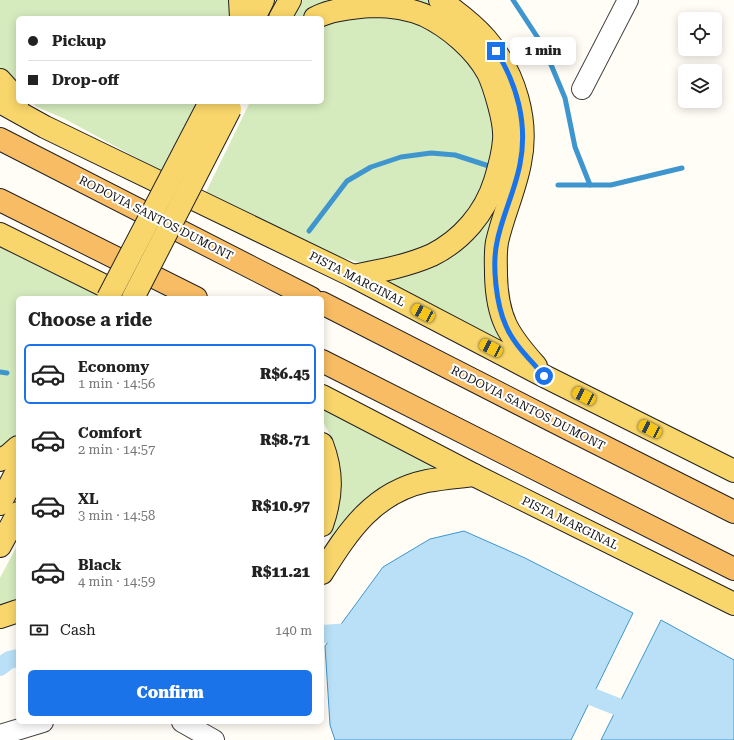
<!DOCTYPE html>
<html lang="en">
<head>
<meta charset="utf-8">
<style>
  body { margin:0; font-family:"Roboto Serif",serif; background:#f2f2f2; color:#222; height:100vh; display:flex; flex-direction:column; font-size:15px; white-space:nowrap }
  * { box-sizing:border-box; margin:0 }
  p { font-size:13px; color:#767676 }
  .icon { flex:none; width:22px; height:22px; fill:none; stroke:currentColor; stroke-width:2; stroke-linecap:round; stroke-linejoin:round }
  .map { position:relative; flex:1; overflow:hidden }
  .details { position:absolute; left:16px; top:296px; width:308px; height:428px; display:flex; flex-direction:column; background:#fff; border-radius:6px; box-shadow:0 2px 10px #0003 }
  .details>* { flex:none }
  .guide { position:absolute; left:16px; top:16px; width:308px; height:88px; border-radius:6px; box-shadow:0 2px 10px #0003; display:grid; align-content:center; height:88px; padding:0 12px; background:#fff }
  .tools { position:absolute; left:678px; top:12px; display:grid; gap:8px }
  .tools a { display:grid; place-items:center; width:44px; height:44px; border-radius:6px; background:#fff; box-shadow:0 2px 10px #0003; font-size:20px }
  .end { position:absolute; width:18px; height:18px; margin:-9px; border:5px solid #1a73e8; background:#fff; box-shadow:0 0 0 2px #fff }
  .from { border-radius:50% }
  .bubble { position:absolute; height:28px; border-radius:6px; background:#fff; box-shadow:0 2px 10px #0003; font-size:13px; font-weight:800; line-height:28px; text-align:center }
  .car { position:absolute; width:12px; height:24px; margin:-12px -6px; border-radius:5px; box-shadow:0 0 3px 1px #0007; background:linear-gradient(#f5c518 24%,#345 0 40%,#f5c518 0 76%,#345 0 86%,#f5c518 0) }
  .guide b { display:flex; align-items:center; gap:14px; height:38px; font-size:15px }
  .guide b+b { border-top:1px solid #e0e0e0 }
  .guide i { width:10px; height:10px; background:#222 }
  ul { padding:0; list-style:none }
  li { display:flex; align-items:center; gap:12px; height:60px; margin:0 8px 6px; padding:0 4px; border:2px solid transparent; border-radius:6px }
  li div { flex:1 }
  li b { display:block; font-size:15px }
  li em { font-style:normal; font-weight:800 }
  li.active { border-color:#1a73e8 }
  li>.icon { width:36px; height:36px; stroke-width:1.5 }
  h2 { padding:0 12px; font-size:18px; line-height:48px }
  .pay { display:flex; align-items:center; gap:10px; height:44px; padding:0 12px; font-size:15px }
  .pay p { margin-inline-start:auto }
  .button { display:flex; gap:8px; margin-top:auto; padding:8px 12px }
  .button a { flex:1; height:46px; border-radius:6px; background:#1a73e8; color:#fff; font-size:16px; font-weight:800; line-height:46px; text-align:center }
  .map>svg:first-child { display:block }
  .green { fill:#d5ebbd }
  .water { fill:#b9e0f7; stroke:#3f96cf }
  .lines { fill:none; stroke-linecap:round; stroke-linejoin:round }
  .stream { stroke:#3f96cf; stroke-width:5 }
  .canal { stroke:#b9e0f7; stroke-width:18 }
  .minor-casing { stroke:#444; stroke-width:22 }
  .primary-casing { stroke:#222; stroke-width:24 }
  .trunk-casing { stroke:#222; stroke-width:24 }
  .minor { stroke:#fff; stroke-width:20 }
  .primary { stroke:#f9d66b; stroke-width:22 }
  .trunk { stroke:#f7bc64; stroke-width:22 }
  .primary-bridge-casing { stroke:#222; stroke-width:24; stroke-linecap:butt }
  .primary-bridge { stroke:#f9d66b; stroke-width:22 }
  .route { stroke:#1a73e8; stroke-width:5 }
  .labels { text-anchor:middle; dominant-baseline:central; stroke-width:4; stroke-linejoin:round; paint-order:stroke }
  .street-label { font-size:12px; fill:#111; stroke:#fff }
</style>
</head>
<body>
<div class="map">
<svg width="734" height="740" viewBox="0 0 734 740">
  <rect width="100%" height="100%" fill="#fffdf5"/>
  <g class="green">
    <polygon points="0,0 233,0 234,18 18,18 18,90 0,70"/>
    <polygon points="303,0 347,0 308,13 300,18 294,18"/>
    <path d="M403,0c8,0 18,0 25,0 5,1 21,12 25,16 44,32 70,82 64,137 -3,36 -27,67 -30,104 -2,38 10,60 27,92l-142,-73c28,1 51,-6 75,-20 107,-63 77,-230 -44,-256z"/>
    <polygon points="385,14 429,26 459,48 483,81 496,120 494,160 468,216 437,244 378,263 358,262 318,251 204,196 250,102 322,102 322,24 325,22"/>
    <polygon points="31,102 199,102 163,172 65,119 37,107"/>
    <polygon points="0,243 98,292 95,298 18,298 18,435 0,450"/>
    <polygon points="322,405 453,472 433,473 328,544 338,505 339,473 330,435 322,420"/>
    <polygon points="18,544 18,602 0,607 0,578"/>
  </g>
  <g class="water">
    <polygon points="464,531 525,558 633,613 571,740 335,740 330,725 325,646 383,567 430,539"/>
    <polygon points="661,620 734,660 734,740 601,740"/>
  </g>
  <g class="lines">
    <g class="stream">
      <polyline points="513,0 538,38 552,67 565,98 575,147 590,185"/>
      <polyline points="558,185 611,185 682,168"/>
      <polyline points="309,231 347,181 371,167 401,157 431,153 455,155 492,167"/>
      <polyline points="0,372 7,373"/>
    </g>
    <g class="canal">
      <polyline points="322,634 350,632 359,633"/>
      <polyline points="0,667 9,660 18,658"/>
      <polyline points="570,688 641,716"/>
    </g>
    <defs>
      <g id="minor">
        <polyline points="582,89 628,0"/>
        <polyline points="182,722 214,740"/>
        <polyline points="0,735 43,722"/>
      </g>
      <g id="primary">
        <polyline points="240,0 241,18"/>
        <path d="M440,0c17,12 33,24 46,39 29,34 43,81 34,124 -5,27 -17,52 -23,79 -2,11 -1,22 -1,33 1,43 12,60 40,91"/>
        <polyline points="254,18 263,0"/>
        <polyline points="280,18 290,0"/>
        <path d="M315,18c16,-9 40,-11 59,-12 16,0 35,3 50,9 25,12 51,34 64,58 5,10 8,21 11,32 3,11 6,24 5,35 -1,14 -5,28 -9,41 -10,32 -33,59 -63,74 -25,11 -52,16 -79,21"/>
        <polyline points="0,80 18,100"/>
        <polyline points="0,102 45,127 353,276 544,376 734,471"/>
        <polyline points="0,234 129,298"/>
        <polyline points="322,396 474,475 734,604"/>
        <path d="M322,444c11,29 10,52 0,81"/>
        <polyline points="0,460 9,455 18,447"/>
        <polyline points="0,504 18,469"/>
        <polyline points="0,546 18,513"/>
        <path d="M322,573c27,-43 52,-81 105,-92 16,-3 31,-4 47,-6"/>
        <polyline points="0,617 18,611"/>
      </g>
      <g id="trunk">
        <polyline points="0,139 311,298"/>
        <polyline points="0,200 196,298"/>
        <polyline points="322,303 565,427 734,512"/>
        <polyline points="322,361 734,569"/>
      </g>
    </defs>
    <use href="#minor" class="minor-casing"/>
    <use href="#primary" class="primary-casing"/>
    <use href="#trunk" class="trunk-casing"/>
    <use href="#minor" class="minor"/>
    <use href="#primary" class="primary"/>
    <use href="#trunk" class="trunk"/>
    <defs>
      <g id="primary-bridge">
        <polyline points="108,298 210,102"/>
        <polyline points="133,298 230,109"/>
      </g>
    </defs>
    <use href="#primary-bridge" class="primary-bridge-casing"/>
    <use href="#primary-bridge" class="primary-bridge"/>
  </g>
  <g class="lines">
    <path class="route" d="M496,51c21,33 32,73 24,113 -5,27 -18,52 -23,78 -5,23 -1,62 9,84 8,19 25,34 38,50"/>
  </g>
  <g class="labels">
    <g class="street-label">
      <text transform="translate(156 218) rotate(27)">RODOVIA SANTOS DUMONT</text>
      <text transform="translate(357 279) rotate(27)">PISTA MARGINAL</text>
      <text transform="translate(528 408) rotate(27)">RODOVIA SANTOS DUMONT</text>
      <text transform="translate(570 523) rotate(26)">PISTA MARGINAL</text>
    </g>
  </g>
</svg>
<div class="tools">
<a><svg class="icon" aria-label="locate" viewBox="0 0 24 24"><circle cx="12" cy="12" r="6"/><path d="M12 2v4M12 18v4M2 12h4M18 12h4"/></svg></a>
<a><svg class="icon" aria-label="layers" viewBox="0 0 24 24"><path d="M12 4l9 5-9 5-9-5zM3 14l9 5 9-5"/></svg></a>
</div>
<i class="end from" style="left:544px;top:376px"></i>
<i class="end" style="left:496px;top:51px"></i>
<div class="bubble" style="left:510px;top:37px;width:66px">1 min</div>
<i class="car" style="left:423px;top:313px;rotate:298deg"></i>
<i class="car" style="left:491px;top:348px;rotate:297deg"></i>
<i class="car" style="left:584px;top:396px;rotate:297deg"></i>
<i class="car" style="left:650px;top:429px;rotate:296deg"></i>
<div class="guide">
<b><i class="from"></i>Pickup</b>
<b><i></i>Drop-off</b>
</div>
<section class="details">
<h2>Choose a ride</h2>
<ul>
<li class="active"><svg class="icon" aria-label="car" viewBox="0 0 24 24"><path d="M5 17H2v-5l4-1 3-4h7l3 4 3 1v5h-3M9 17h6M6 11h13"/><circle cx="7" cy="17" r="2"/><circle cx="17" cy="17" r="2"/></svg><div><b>Economy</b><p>1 min · 14:56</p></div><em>R$6.45</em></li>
<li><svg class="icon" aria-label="car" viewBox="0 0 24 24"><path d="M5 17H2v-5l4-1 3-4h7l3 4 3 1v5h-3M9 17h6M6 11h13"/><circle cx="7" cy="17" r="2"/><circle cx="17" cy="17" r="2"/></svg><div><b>Comfort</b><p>2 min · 14:57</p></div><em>R$8.71</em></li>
<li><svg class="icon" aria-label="car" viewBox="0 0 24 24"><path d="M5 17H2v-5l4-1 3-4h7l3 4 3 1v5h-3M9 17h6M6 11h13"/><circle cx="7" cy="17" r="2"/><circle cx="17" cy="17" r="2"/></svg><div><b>XL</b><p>3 min · 14:58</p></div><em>R$10.97</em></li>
<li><svg class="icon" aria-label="car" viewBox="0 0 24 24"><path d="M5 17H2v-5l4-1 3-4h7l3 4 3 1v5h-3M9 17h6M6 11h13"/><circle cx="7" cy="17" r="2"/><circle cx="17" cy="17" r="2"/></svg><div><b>Black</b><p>4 min · 14:59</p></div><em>R$11.21</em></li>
</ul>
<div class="pay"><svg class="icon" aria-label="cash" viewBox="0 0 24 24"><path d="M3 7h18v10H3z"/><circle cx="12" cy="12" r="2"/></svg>Cash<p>140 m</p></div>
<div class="button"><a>Confirm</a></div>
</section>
</div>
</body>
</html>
